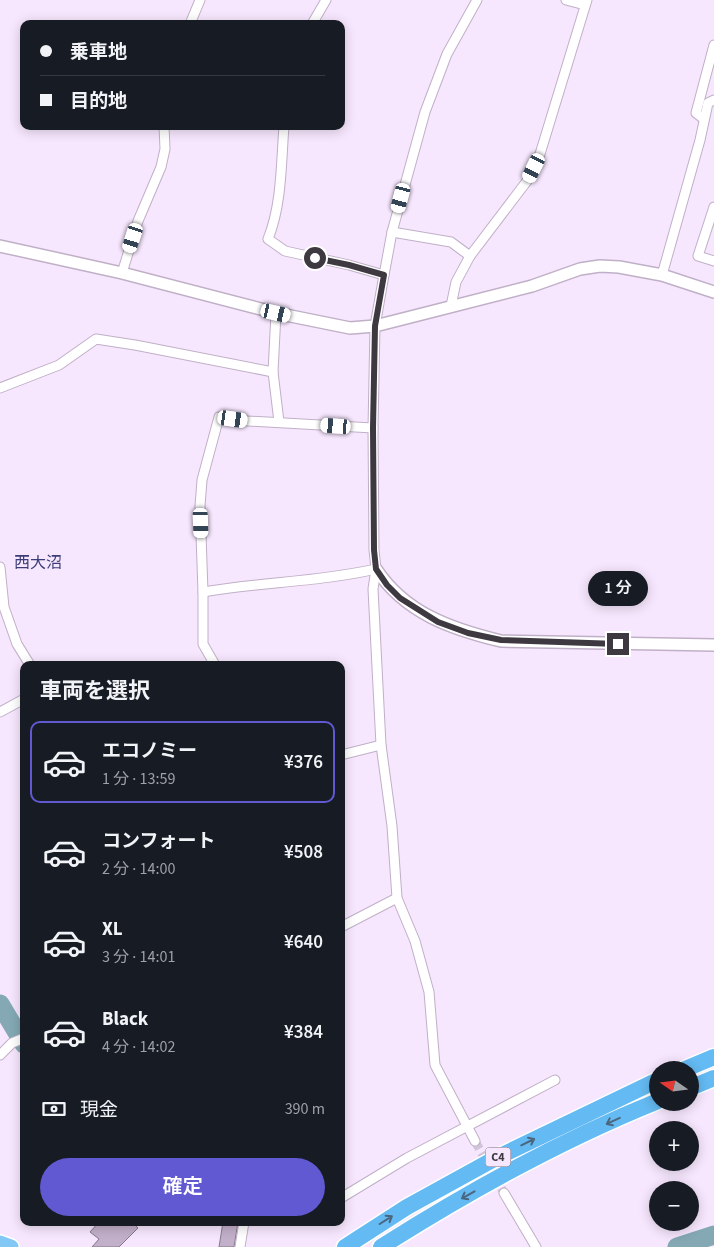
<!DOCTYPE html>
<html lang="ja">
<head>
<meta charset="utf-8">
<style>
  body { margin:0; font-family:"Source Sans 3","Noto Sans JP",sans-serif; background:#242831; color:#f1f3f6; height:100vh; display:flex; flex-direction:column; font-size:19px; white-space:nowrap }
  * { box-sizing:border-box; margin:0 }
  p { font-size:16px; color:#9ea1a6 }
  .icon { flex:none; width:28px; height:28px; fill:none; stroke:currentColor; stroke-width:2; stroke-linecap:round; stroke-linejoin:round }
  .map { position:relative; flex:1; overflow:hidden }
  .panel { position:absolute; left:20px; top:661px; width:325px; height:565px; display:flex; flex-direction:column; background:#171b24; border-radius:10px; box-shadow:0 2px 12px #0003 }
  .panel>* { flex:none }
  .hud { position:absolute; left:20px; top:20px; width:325px; height:110px; border-radius:10px; box-shadow:0 2px 12px #0003; display:grid; align-content:center; height:110px; padding:0 20px; background:#171b24 }
  .needle { width:32px; rotate:284deg }
  .tools { position:absolute; left:649px; top:1061px; display:grid; gap:10px }
  .tools a { display:grid; place-items:center; width:50px; height:50px; border-radius:50%; background:#171b24; box-shadow:0 2px 12px #0003; font-size:25px }
  .end { position:absolute; width:22px; height:22px; margin:-11px; border:6px solid #3e3841; background:#fff; box-shadow:0 0 0 2px #fff }
  .from { border-radius:50% }
  .bubble { position:absolute; height:35px; border-radius:18px; background:#171b24; box-shadow:0 2px 12px #0003; font-size:16px; font-weight:600; line-height:35px; text-align:center }
  .car { position:absolute; width:15px; height:30px; margin:-15px -8px; border-radius:6px; box-shadow:0 0 4px 1px #0007; background:linear-gradient(#fff 24%,#345 0 40%,#fff 0 76%,#345 0 86%,#fff 0) }
  .hud b { display:flex; align-items:center; gap:18px; height:48px; font-size:19px }
  .hud b+b { border-top:1px solid #363941 }
  .hud i { width:12px; height:12px; background:#f1f3f6 }
  ul { padding:0; list-style:none }
  li { display:flex; align-items:center; gap:15px; height:82px; margin:0 10px 8px; padding:0 10px; border:2px solid transparent; border-radius:10px }
  li div { flex:1 }
  li b { display:block; font-size:19px }
  li em { font-style:normal; font-weight:600 }
  li.selected { border-color:#6059d1 }
  li>.icon { width:45px; height:45px; stroke-width:1.5 }
  h2 { padding:0 20px; font-size:22px; line-height:60px }
  .pay { display:flex; align-items:center; gap:12px; height:55px; padding:0 20px; font-size:19px }
  .pay p { margin-inline-start:auto }
  .action { display:flex; gap:10px; margin-top:auto; padding:10px 20px }
  .action a { flex:1; height:58px; border-radius:30px; background:#6059d1; color:#fff; font-size:20px; font-weight:600; line-height:58px; text-align:center }
  .map>svg:first-child { display:block }
  .lines { fill:none; stroke-linecap:round; stroke-linejoin:round }
  .river { stroke:#84a9b4; stroke-width:19 }
  .building { fill:#c2afca; stroke:#87788d }
  .minor-tunnel { stroke:#d2c4d8; stroke-width:9; stroke-dasharray:9 4.5; stroke-linecap:butt }
  .minor-casing { stroke:#c0b0c7; stroke-width:11 }
  .tertiary-casing { stroke:#c0b0c7; stroke-width:14 }
  .trunk-casing { stroke:#fff; stroke-width:18 }
  .motorway-casing { stroke:#fff; stroke-width:19 }
  .minor { stroke:#fff; stroke-width:9 }
  .tertiary { stroke:#fff; stroke-width:11 }
  .trunk { stroke:#83c8f4; stroke-width:15 }
  .motorway { stroke:#64baf2; stroke-width:16 }
  .oneway { stroke:#4b667f }
  .route { stroke:#3e3841; stroke-width:6 }
  .labels { text-anchor:middle; dominant-baseline:central; stroke-width:4; stroke-linejoin:round; paint-order:stroke }
  .shield { fill:#f7e7fe; stroke:#766c7a; stroke-width:1 }
  .shield-label { font-size:12px; font-weight:bold; fill:#3e3841 }
  .quarter-label { font-size:16px; fill:#3c3c78; stroke:#f7e7fe }
</style>
</head>
<body>
<div class="map">
<svg width="714" height="1247" viewBox="0 0 714 1247">
  <rect width="100%" height="100%" fill="#f7e7fe"/>
  <g class="lines">
    <g class="river">
      <polyline points="0,1004 24,1044"/>
      <polyline points="677,1247 714,1235"/>
    </g>
  </g>
  <g class="building">
    <polygon points="99,1222 132,1222 138,1228 119,1247 92,1247 99,1239 90,1232"/>
    <polygon points="223,1222 238,1222 234,1247 219,1247"/>
  </g>
  <g class="lines">
    <polyline class="minor-tunnel" points="475,1141 504,1193"/>
    <defs>
      <g id="minor">
        <polyline points="566,0 585,5"/>
        <polyline points="190,24 200,0"/>
        <polyline points="312,24 326,0"/>
        <polyline points="704,119 696,113 714,45"/>
        <path d="M284,126c-3,38 -2,78 -16,113l17,12 64,14 35,10"/>
        <polyline points="714,207 698,256 714,261"/>
        <polyline points="392,232 451,242 470,256"/>
        <polyline points="122,273 138,221 161,167 165,149 164,126"/>
        <polyline points="662,275 700,140 708,103 714,100"/>
        <polyline points="451,306 456,282 470,256 527,181 540,154 587,0"/>
        <polyline points="276,313 273,372 279,422"/>
        <polyline points="0,388 59,365 96,339 135,345 273,372"/>
        <polyline points="0,567 4,607 17,644 30,665"/>
        <path d="M203,592c57,-10 116,-10 173,-23"/>
        <polyline points="215,665 203,644 203,592 200,506 202,480 219,417 248,421 373,428"/>
        <polyline points="0,712 24,699"/>
        <polyline points="341,755 381,745"/>
        <polyline points="341,927 397,898"/>
        <polyline points="0,1055 12,1043 24,1038"/>
        <polyline points="475,1141 435,1065 429,992 415,941 397,898 392,826 381,745 373,589 376,569 374,550 373,428 375,326 384,275 392,232 425,112 447,54 477,0"/>
        <polyline points="504,1193 536,1247"/>
        <polyline points="341,1198 407,1158 555,1080"/>
        <polyline points="240,1247 244,1222"/>
      </g>
      <g id="tertiary">
        <polyline points="0,246 122,273 276,313 350,328 375,326 434,311 532,286 580,269 600,266 619,267 662,275 714,292"/>
        <path d="M376,569c29,44 75,60 125,72l213,4"/>
      </g>
      <polyline id="trunk" points="0,1243 11,1247"/>
      <g id="motorway">
        <polyline points="683,1070 714,1057"/>
        <polyline points="690,1088 714,1078"/>
        <polyline points="345,1247 407,1207 496,1158 658,1080"/>
        <path d="M381,1247c85,-54 183,-108 277,-146"/>
      </g>
    </defs>
    <use href="#minor" class="minor-casing"/>
    <use href="#tertiary" class="tertiary-casing"/>
    <use href="#trunk" class="trunk-casing"/>
    <use href="#motorway" class="motorway-casing"/>
    <use href="#minor" class="minor"/>
    <use href="#tertiary" class="tertiary"/>
    <use href="#trunk" class="trunk"/>
    <use href="#motorway" class="motorway"/>
  </g>
  <defs><path id="oneway-shaft" d="M-6 0H5M1.5-3L5.5 0L1.5 3" fill="none" stroke-width="1.6" stroke-linecap="round" stroke-linejoin="round" transform="scale(1.25)"/></defs>
  <g class="oneway">
    <use href="#oneway-shaft" transform="translate(613 1121) rotate(155)"/>
    <use href="#oneway-shaft" transform="translate(528 1142) rotate(-26)"/>
    <use href="#oneway-shaft" transform="translate(468 1195) rotate(151)"/>
    <use href="#oneway-shaft" transform="translate(386 1220) rotate(-32)"/>
  </g>
  <g class="lines">
    <polyline class="route" points="315,258 349,265 384,275 375,326 373,428 374,550 376,569 387,585 400,598 438,622 468,633 501,640 618,644"/>
  </g>
  <g class="labels">
    <rect class="shield" x="485.5" y="1147.5" width="25" height="19" rx="4"/>
    <g class="shield-label">
      <text x="498" y="1157">C4</text>
    </g>
    <g class="quarter-label">
      <text x="38" y="563">西大沼</text>
    </g>
  </g>
</svg>
<div class="tools">
<a><svg class="needle" viewBox="-14 -14 28 28"><path d="M0-13l5 13h-10z" fill="#e53935"/><path d="M0 13l5-13h-10z" fill="#9ea1a6"/></svg></a>
<a>+</a>
<a>−</a>
</div>
<i class="end from" style="left:315px;top:258px"></i>
<i class="end" style="left:618px;top:644px"></i>
<div class="bubble" style="left:588px;top:571px;width:60px">1 分</div>
<i class="car" style="left:534px;top:168px;rotate:206deg"></i>
<i class="car" style="left:401px;top:198px;rotate:195deg"></i>
<i class="car" style="left:133px;top:238px;rotate:198deg"></i>
<i class="car" style="left:276px;top:313px;rotate:103deg"></i>
<i class="car" style="left:233px;top:419px;rotate:98deg"></i>
<i class="car" style="left:336px;top:426px;rotate:274deg"></i>
<i class="car" style="left:201px;top:523px;rotate:178deg"></i>
<div class="hud">
<b><i class="from"></i>乗車地</b>
<b><i></i>目的地</b>
</div>
<section class="panel">
<h2>車両を選択</h2>
<ul>
<li class="selected"><svg class="icon" aria-label="car" viewBox="0 0 24 24"><path d="M5 17H2v-5l4-1 3-4h7l3 4 3 1v5h-3M9 17h6M6 11h13"/><circle cx="7" cy="17" r="2"/><circle cx="17" cy="17" r="2"/></svg><div><b>エコノミー</b><p>1 分 · 13:59</p></div><em>¥376</em></li>
<li><svg class="icon" aria-label="car" viewBox="0 0 24 24"><path d="M5 17H2v-5l4-1 3-4h7l3 4 3 1v5h-3M9 17h6M6 11h13"/><circle cx="7" cy="17" r="2"/><circle cx="17" cy="17" r="2"/></svg><div><b>コンフォート</b><p>2 分 · 14:00</p></div><em>¥508</em></li>
<li><svg class="icon" aria-label="car" viewBox="0 0 24 24"><path d="M5 17H2v-5l4-1 3-4h7l3 4 3 1v5h-3M9 17h6M6 11h13"/><circle cx="7" cy="17" r="2"/><circle cx="17" cy="17" r="2"/></svg><div><b>XL</b><p>3 分 · 14:01</p></div><em>¥640</em></li>
<li><svg class="icon" aria-label="car" viewBox="0 0 24 24"><path d="M5 17H2v-5l4-1 3-4h7l3 4 3 1v5h-3M9 17h6M6 11h13"/><circle cx="7" cy="17" r="2"/><circle cx="17" cy="17" r="2"/></svg><div><b>Black</b><p>4 分 · 14:02</p></div><em>¥384</em></li>
</ul>
<div class="pay"><svg class="icon" aria-label="cash" viewBox="0 0 24 24"><path d="M3 7h18v10H3z"/><circle cx="12" cy="12" r="2"/></svg>現金<p>390 m</p></div>
<div class="action"><a>確定</a></div>
</section>
</div>
</body>
</html>
